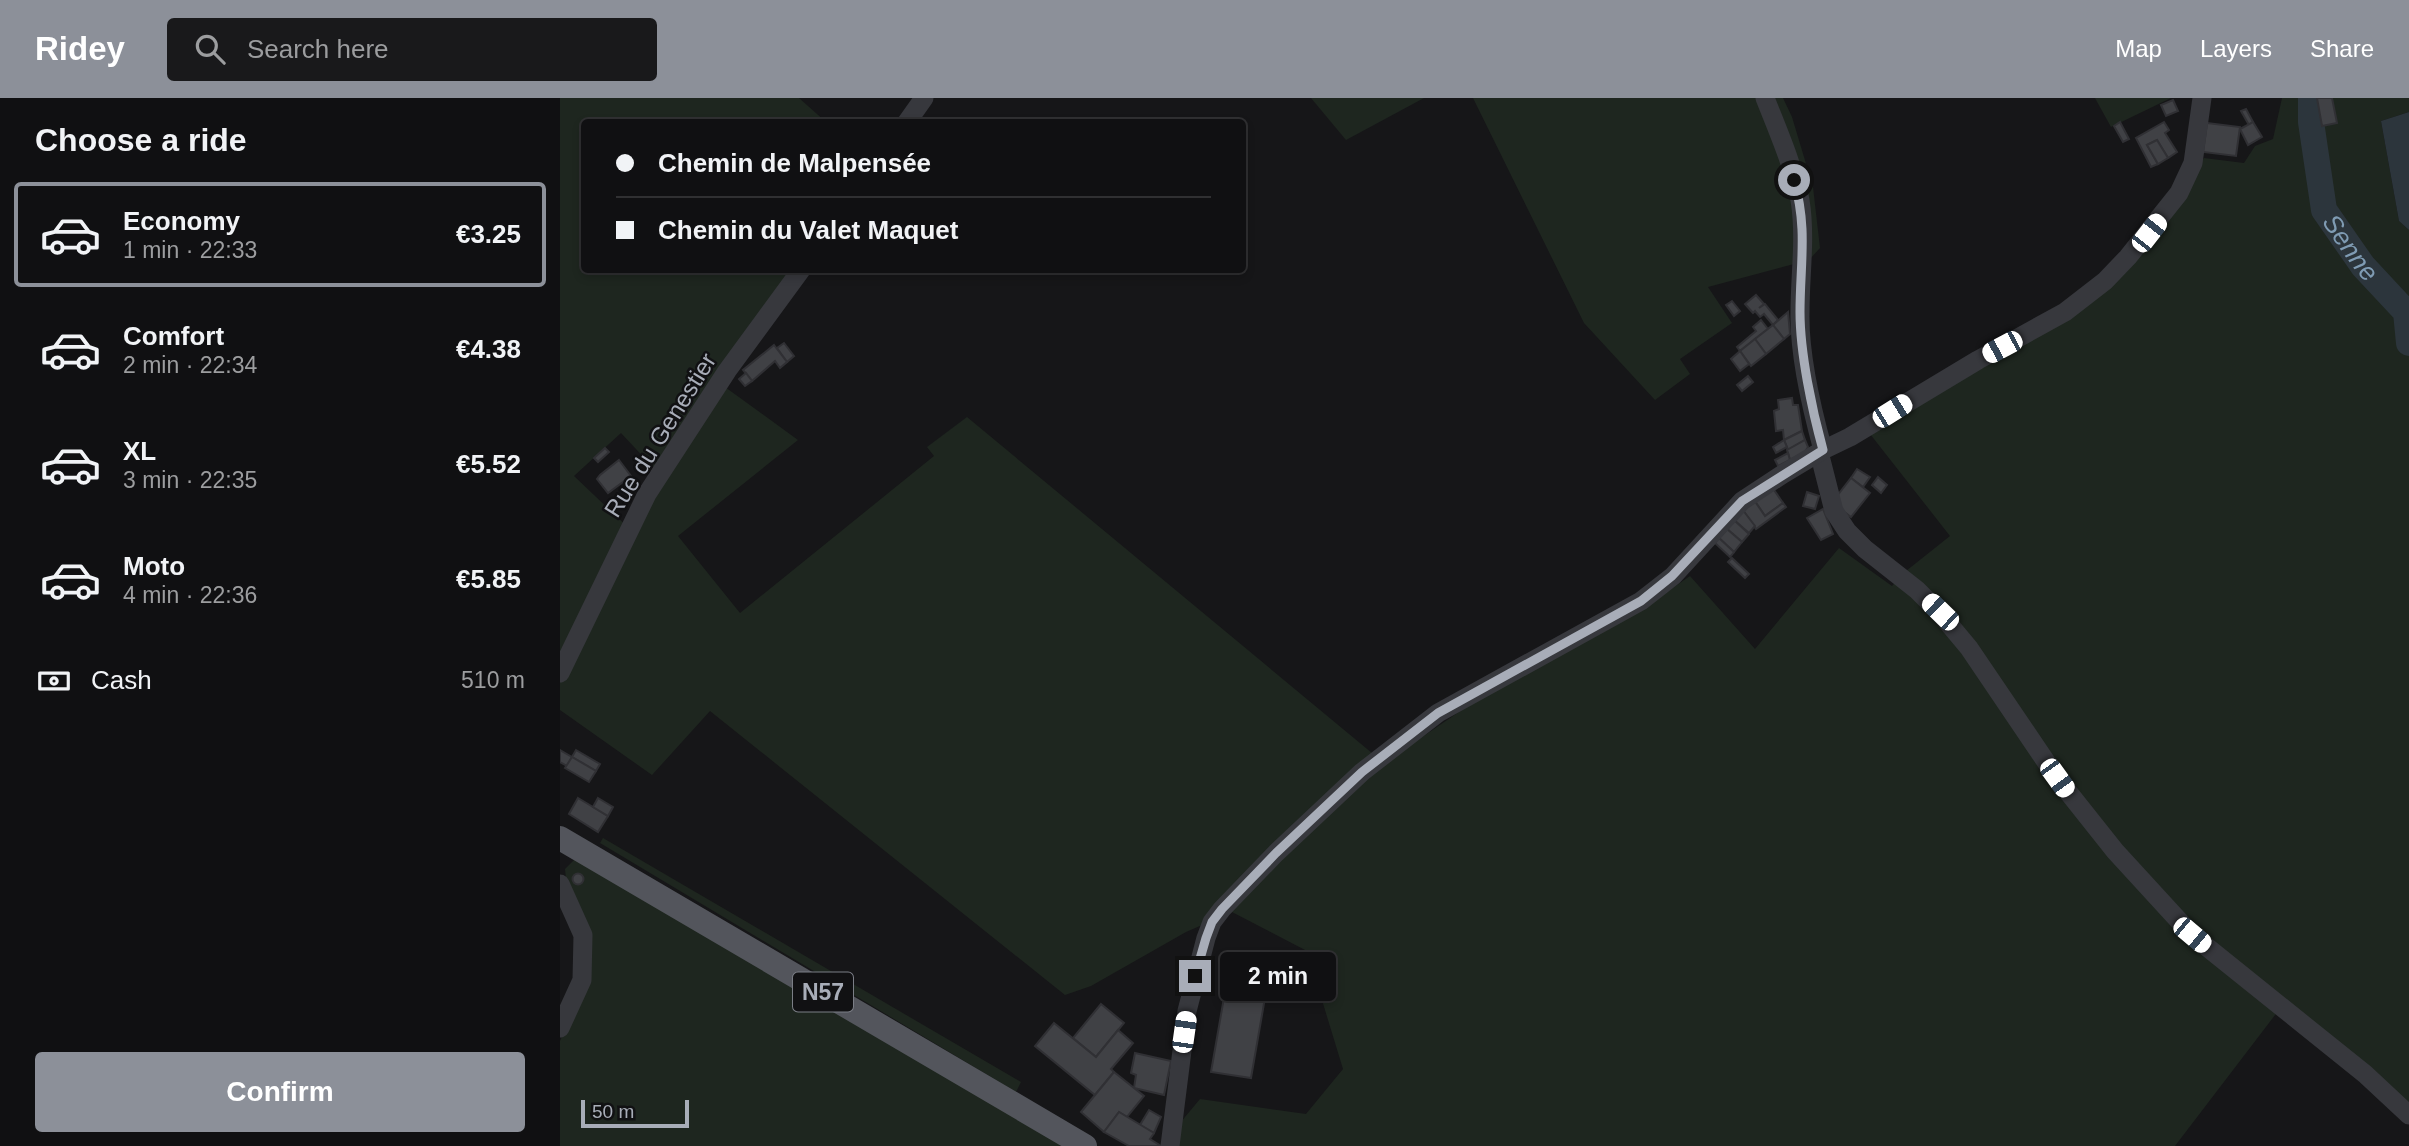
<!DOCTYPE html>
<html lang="en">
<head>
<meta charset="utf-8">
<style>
  body { margin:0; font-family:Helvetica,sans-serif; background:#19191b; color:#f1f3f6; height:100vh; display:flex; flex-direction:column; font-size:26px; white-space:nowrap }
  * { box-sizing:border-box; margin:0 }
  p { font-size:23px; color:#9c9d9f }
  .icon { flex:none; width:38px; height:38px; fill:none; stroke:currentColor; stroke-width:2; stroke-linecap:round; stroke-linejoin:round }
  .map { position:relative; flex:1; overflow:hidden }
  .panel { display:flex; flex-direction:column; background:#101012; width:560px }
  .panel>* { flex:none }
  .banner { position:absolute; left:21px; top:21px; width:665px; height:154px; border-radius:7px; box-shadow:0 4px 10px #0003,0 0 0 2px #303032; display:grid; align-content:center; height:154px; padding:0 35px; background:#101012 }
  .scale { position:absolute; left:21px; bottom:18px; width:108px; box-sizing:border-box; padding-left:7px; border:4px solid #a8adb8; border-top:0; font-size:19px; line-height:24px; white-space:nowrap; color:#a8adb8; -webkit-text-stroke:5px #111113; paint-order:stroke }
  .end { position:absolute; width:32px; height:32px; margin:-16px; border:9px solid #a8adb8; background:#111; box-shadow:0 0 0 4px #111 }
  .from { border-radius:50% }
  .bubble { position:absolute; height:49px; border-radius:7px; background:#101012; box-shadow:0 4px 10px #0003,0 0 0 2px #303032; font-size:23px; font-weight:700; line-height:49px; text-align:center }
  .car { position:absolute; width:21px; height:42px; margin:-21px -10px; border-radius:9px; box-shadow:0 0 5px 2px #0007; background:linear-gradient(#fff 24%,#345 0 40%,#fff 0 76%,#345 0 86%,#fff 0) }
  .banner b { display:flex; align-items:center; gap:24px; height:66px; font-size:26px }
  .banner b+b { border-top:2px solid #303032 }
  .banner i { width:18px; height:18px; background:#f1f3f6 }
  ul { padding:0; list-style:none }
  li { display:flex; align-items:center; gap:21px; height:105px; margin:0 14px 10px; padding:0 21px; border:4px solid transparent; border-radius:7px }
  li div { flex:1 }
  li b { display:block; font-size:26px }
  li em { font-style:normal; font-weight:700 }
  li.current { border-color:#8c9099 }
  li>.icon { width:63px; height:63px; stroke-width:1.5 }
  h2 { padding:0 35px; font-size:32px; line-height:84px }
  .pay { display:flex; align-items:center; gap:18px; height:77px; padding:0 35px; font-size:26px }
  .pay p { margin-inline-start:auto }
  .cta { display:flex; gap:14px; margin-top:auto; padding:14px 35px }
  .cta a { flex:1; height:80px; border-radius:7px; background:#8c9099; color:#fff; font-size:28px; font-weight:700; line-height:80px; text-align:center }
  header { display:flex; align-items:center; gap:42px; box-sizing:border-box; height:98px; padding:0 35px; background:#8c9099; color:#fff }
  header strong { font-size:33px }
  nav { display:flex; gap:38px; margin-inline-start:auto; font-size:24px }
  .search { width:490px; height:63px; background:#19191b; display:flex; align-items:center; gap:18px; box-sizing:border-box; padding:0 24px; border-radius:7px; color:#9c9d9f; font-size:26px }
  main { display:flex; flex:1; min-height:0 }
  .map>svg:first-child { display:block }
  .green { fill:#1e261f; fill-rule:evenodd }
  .water { fill:#2c353c }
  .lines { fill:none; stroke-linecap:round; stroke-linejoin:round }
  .river { stroke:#2c353c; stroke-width:26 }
  .building { fill:#404145; stroke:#303034; stroke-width:2 }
  .minor { stroke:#37383d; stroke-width:19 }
  .major { stroke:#53555c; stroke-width:24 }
  .route { stroke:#a8adb8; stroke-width:9 }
  .labels { text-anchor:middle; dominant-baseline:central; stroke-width:5; stroke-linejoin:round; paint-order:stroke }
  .shield { fill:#111113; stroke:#7b7e86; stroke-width:2 }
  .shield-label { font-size:23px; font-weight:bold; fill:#a8adb8 }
  .street-label { font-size:24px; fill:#a8adb8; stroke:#111113 }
  .water-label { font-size:26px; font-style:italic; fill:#7f9bb3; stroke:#111113 }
</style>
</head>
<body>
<header>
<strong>Ridey</strong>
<div class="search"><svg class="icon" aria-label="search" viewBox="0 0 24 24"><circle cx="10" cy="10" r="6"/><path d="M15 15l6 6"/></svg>Search here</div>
<nav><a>Map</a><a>Layers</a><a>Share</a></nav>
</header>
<main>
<section class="panel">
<h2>Choose a ride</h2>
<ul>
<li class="current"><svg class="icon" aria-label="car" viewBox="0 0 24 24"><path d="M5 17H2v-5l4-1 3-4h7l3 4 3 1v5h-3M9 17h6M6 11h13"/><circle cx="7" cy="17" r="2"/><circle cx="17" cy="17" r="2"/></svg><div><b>Economy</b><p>1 min · 22:33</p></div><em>€3.25</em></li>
<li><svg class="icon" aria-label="car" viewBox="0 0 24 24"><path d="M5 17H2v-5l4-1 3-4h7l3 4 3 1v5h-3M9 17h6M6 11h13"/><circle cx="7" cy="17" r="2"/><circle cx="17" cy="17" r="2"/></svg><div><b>Comfort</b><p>2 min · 22:34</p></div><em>€4.38</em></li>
<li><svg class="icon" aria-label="car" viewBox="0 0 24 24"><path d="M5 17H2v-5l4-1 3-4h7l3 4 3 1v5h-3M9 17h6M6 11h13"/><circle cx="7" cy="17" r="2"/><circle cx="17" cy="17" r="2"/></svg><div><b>XL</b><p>3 min · 22:35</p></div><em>€5.52</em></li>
<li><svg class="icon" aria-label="car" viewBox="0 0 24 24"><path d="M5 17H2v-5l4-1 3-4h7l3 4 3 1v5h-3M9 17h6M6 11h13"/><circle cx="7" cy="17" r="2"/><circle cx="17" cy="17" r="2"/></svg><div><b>Moto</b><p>4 min · 22:36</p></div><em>€5.85</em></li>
</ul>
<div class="pay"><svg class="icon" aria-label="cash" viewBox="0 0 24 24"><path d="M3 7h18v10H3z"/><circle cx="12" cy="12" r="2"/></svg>Cash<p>510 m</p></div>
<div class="cta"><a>Confirm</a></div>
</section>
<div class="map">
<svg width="1849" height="1048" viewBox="0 0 1849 1048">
  <rect width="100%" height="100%" fill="#161618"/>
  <g class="green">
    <path d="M0,0h239l27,24h-242v148h226l-85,117 73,53 -120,96 62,77 194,-157 -7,-9 40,-30 417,346 97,-66 183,-103 26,-18 65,73 84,-101 53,38 14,-15 44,-35 -87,-111 216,-127 85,-88 40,-52 40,5 11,-17 18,-7 9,-41h127v14l-28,9 18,100 10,9v880l-124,-108 -110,144h-999l4,-23 20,-24 106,15 37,-45 -36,-118 -75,-39 -46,20 -95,54 -26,9 -355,-284 -58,64 -92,-65zM61,335l43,46 -29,55 -61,-58z"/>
    <polygon points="751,0 864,0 786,42"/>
    <polygon points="913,0 1223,0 1232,19 1253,89 1260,150 1249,162 1148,189 1172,225 1120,261 1130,276 1095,302 1024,225"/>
    <polygon points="1535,0 1611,0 1551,29"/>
    <polygon points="43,740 461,984 456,994 40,745"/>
    <polygon points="18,758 509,1048 0,1048 0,943 27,884 7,790 5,771"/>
  </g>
  <polygon class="water" points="1849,14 1849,132 1839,123 1821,23"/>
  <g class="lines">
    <path class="river" id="s1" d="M1751,0v24l13,88 39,56 43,46 3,31"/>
  </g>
  <g class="building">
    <polygon points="1757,0 1772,0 1777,25 1762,28"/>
    <polygon points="1613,2 1618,13 1606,18 1601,7"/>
    <polygon points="1686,11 1693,24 1689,27 1681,13"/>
    <polygon points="1560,24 1569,41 1563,44 1554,28"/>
    <polygon points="1604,24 1609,32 1605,35 1617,54 1608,60 1597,42 1587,47 1598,66 1591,69 1576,40"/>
    <polygon points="1693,24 1702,39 1688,47 1680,31"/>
    <polygon points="1647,25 1680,29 1676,58 1643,54"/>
    <polygon points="1597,42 1608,60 1598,66 1587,47"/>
    <polygon points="1196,197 1204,206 1199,210 1205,206 1218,222 1213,227 1204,216 1200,219 1195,213 1193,215 1185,206"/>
    <polygon points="1172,203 1180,213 1174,218 1166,207"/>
    <polygon points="1228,214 1230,236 1224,241 1213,227"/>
    <polygon points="1201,222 1208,231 1180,253 1177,249 1196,233 1193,229"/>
    <polygon points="1213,227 1224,241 1206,256 1195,241"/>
    <polygon points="1195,241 1206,256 1191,268 1180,253"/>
    <polygon points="224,245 234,258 227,264 217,250"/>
    <polygon points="214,247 227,264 220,270 215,263 192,283 183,272"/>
    <polygon points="1180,253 1189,266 1180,273 1171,261"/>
    <polygon points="186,275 192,283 185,288 179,281"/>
    <polygon points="1188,278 1193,284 1182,293 1177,287"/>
    <polygon points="1232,300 1233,307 1238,307 1242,333 1224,342 1223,332 1216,333 1214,313 1219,311 1218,302"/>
    <polygon points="1242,333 1245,342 1228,352 1224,342"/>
    <polygon points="1224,342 1227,349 1216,355 1213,349"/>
    <polygon points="1245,342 1248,349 1245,354 1230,362 1227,352"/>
    <polygon points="45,350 49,354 38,364 34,360"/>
    <polygon points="1228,355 1230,362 1218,368 1215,362"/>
    <polygon points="59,362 71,378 48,395 37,381 40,377"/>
    <polygon points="1297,371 1310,379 1303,389 1291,380"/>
    <polygon points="1318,379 1327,387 1321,395 1312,387"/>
    <polygon points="1291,380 1310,395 1291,419 1279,410 1277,398"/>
    <polygon points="1212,389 1223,405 1205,418 1194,402"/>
    <polygon points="1247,394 1259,398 1255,411 1243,408"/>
    <polygon points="1194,402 1205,418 1223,405 1226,409 1196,431 1182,411"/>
    <polygon points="1182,411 1195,428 1189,435 1174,422"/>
    <polygon points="1263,411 1273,436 1261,442 1247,420"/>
    <polygon points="1174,422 1189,436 1182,444 1167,431"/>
    <polygon points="1167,431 1182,444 1174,454 1159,440"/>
    <polygon points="1159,440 1174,454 1170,459 1155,445"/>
    <polygon points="1172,460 1189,476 1185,480 1168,464"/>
    <polygon points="0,652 12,659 7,668 0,664"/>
    <polygon points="16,652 40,666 36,673 12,659"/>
    <polygon points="12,659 36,673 29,684 5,670"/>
    <polygon points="18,700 48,718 38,734 9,716"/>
    <polygon points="38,700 53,709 48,718 33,709"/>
    <circle cx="18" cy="781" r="5.5"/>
    <polygon points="666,888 706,894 691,980 651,974"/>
    <polygon points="541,906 564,925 536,959 513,940"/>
    <polygon points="494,925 536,959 558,932 573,945 551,971 554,974 535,997 475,948"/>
    <polygon points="575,955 611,963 604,997 574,990 576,977 571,975"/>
    <polygon points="554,974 584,998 567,1019 559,1014 544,1034 521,1014"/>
    <polygon points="589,1012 601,1019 594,1035 580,1027"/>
    <polygon points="559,1014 594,1035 590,1041 601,1048 569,1048 544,1034"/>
  </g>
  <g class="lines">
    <g class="minor">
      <path d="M1205,0c13,33 28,67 35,102 6,38 0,74 0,112 -1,41 12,98 23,138"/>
      <polyline points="347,24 364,0"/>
      <polyline points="1259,354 1274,413 1287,433 1305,451 1357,492 1379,514 1409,550 1497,680 1555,753 1632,837 1805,976 1849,1017"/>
      <polyline points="0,575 87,396 167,273 241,172"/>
      <polyline points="0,786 23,837 22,882 0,930"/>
      <polyline points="610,1048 627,913 646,840 652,824 662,811 716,755 802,674 878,615 1081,503 1113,478 1182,403 1223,376 1263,352 1290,339 1418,262 1505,214 1545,183 1568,159 1619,95 1633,65 1642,0"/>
    </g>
    <polyline class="major" points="0,740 525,1048"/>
  </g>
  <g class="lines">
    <path class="route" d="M635,878l11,-38 6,-16 10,-13 54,-56 86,-81 76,-59 203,-112 31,-25 70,-75 81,-51c-11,-40 -23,-97 -23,-138 0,-48 8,-83 -6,-132"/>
  </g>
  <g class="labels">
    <rect class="shield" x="233" y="874.5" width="60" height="39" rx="5"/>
    <g class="shield-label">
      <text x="263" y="894">N57</text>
    </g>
    <g class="street-label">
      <text transform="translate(100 337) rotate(-58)">Rue du Genestier</text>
    </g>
    <g class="water-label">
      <text stroke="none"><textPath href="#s1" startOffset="159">Senne</textPath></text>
    </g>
  </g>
</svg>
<div class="scale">50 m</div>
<i class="end from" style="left:1234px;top:82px"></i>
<i class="end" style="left:635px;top:878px"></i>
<div class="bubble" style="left:660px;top:854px;width:116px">2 min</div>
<i class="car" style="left:1589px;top:135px;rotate:38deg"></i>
<i class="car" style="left:1442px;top:249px;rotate:242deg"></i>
<i class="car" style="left:1332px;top:313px;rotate:58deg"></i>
<i class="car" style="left:1380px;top:514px;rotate:314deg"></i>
<i class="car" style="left:1497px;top:680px;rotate:144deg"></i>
<i class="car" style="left:1632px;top:837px;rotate:130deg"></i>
<i class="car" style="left:624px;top:934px;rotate:8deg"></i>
<div class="banner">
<b><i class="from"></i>Chemin de Malpensée</b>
<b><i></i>Chemin du Valet Maquet</b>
</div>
</div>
</main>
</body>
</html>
